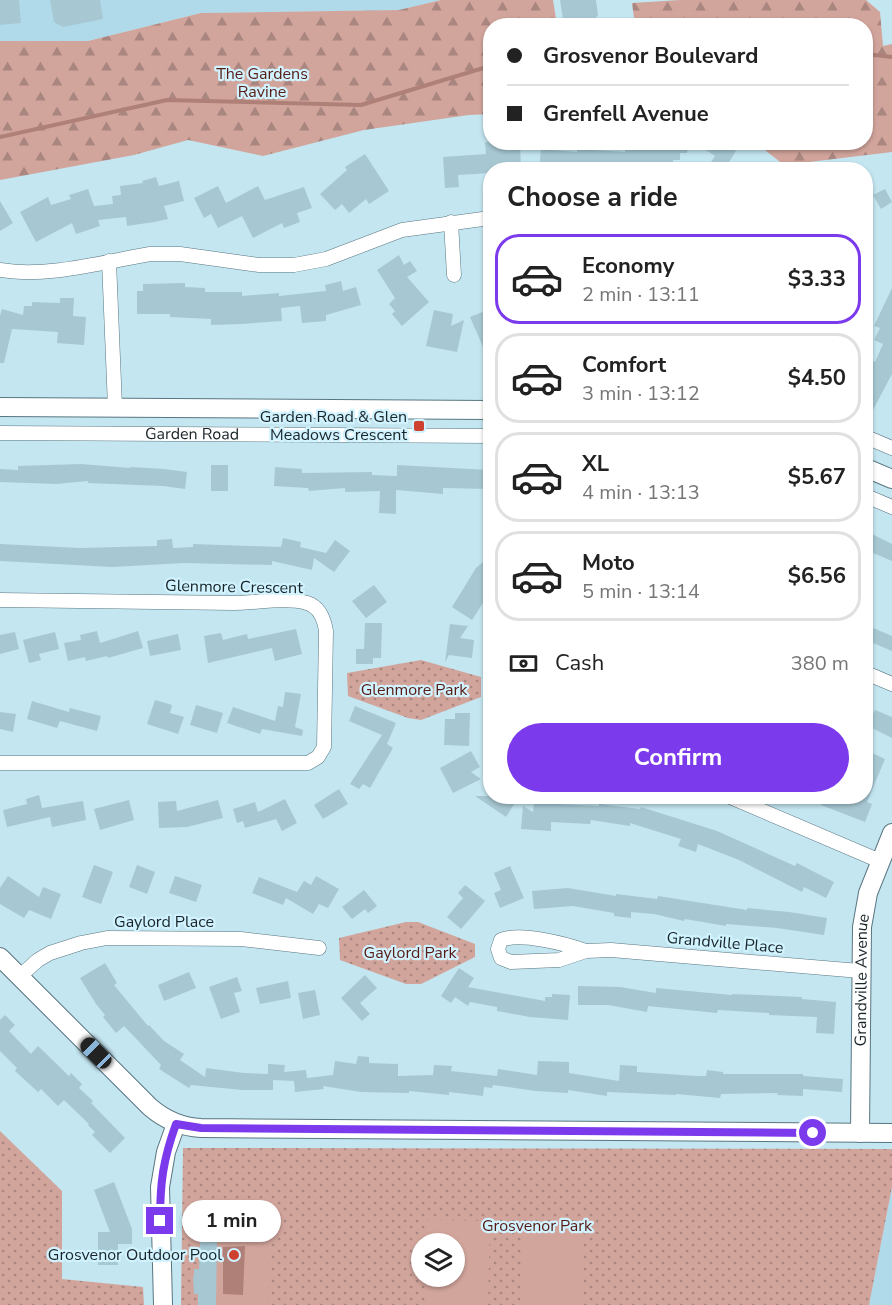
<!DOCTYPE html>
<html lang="en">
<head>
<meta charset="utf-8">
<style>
  body { margin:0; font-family:"Nunito Sans",sans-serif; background:#f2f2f2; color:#222; height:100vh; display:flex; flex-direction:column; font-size:22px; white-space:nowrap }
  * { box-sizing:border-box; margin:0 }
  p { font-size:20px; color:#767676 }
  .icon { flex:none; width:33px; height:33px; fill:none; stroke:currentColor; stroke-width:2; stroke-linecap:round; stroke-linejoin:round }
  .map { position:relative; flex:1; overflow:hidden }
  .panel { position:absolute; left:483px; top:162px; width:390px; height:642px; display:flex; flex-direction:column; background:#fff; border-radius:24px; box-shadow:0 2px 4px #0004 }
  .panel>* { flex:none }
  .banner { position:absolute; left:483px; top:18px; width:390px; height:132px; border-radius:24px; box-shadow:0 2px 4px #0004; display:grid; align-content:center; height:132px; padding:0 24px; background:#fff }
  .buttons { position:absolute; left:411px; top:1233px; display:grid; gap:12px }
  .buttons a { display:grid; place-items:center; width:54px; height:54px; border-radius:50%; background:#fff; box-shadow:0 2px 4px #0004; font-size:30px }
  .end { position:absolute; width:27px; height:27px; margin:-14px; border:8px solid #7c3aed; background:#fff; box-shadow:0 0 0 3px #fff }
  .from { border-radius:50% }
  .bubble { position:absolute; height:42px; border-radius:21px; background:#fff; box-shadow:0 2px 4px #0004; font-size:20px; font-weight:700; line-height:42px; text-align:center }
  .car { position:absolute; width:18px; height:36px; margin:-18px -9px; border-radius:8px; box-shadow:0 0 4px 2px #0007; background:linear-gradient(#222 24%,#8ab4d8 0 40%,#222 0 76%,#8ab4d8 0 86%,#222 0) }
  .banner b { display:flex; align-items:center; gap:21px; height:57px; font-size:22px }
  .banner b+b { border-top:2px solid #e0e0e0 }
  .banner i { width:15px; height:15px; background:#222 }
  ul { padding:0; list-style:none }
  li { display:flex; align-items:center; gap:18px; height:90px; margin:0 12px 9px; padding:0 12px; border:3px solid #e0e0e0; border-radius:24px }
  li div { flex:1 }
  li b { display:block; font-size:22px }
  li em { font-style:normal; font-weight:700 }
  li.selected { border-color:#7c3aed }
  li>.icon { width:54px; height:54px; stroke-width:1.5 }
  h2 { padding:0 24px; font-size:27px; line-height:72px }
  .pay { display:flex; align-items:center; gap:15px; height:66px; padding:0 24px; font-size:22px }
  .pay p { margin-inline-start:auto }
  .action { display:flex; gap:12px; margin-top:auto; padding:12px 24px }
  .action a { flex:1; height:69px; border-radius:36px; background:#7c3aed; color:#fff; font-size:24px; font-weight:700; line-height:69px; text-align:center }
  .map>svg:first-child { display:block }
  .built { fill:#b0dae9 }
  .forest { fill:url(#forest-firs) }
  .park { fill:url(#park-dots); fill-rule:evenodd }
  .pitch { fill:#d2a59c }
  .water { fill:#af8078 }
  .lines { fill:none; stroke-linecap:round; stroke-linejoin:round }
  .stream { stroke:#af8078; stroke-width:4 }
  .building { fill:#a7c8d3 }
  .street-casing { stroke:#587680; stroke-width:15 }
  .secondary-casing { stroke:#587680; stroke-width:20 }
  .street { stroke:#fff; stroke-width:14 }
  .secondary { stroke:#fff; stroke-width:18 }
  .route { stroke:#7c3aed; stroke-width:8 }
  .poi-dot { fill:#ce4130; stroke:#d1f3ff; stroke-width:2 }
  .labels { text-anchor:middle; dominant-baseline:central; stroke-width:4.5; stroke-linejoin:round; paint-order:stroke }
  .park-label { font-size:16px; fill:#571b14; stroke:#d1f3ff }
  .poi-label { font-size:16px; fill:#182428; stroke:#d1f3ff; text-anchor:end }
  .street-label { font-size:16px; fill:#182428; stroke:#d1f3ff }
</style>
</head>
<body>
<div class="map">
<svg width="892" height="1305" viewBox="0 0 892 1305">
  <defs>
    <pattern id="forest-firs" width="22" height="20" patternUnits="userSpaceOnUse" patternTransform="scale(1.5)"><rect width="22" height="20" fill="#d2a59c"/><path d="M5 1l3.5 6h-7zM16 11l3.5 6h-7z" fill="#a9867f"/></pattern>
    <pattern id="park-dots" width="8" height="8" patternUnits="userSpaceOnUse" patternTransform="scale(1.5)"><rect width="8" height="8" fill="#d2a59c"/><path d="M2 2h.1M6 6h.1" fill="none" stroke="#a9867f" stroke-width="1.8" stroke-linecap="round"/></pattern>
  </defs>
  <rect width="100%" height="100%" fill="#c4e6f1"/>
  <g class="built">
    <polygon points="0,0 441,0 399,10 201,13 88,41 0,41"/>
    <polygon points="892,1187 892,1305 869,1305"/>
  </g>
  <g class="forest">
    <polygon points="441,0 553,0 557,25 490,26 490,114 469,115 364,130 263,156 188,140 134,155 0,180 0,41 88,41 201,13 399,10"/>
    <polygon points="680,0 866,0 880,12 883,46 892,44 892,152 784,165 756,143 866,142 866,26 635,25 632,3"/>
  </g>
  <g class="park">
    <polygon points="421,660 481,677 481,697 421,720 408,718 348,696 347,673"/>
    <polygon points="406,922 418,922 475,944 475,957 421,984 406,984 340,960 339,938"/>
    <polygon points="0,1131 62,1191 62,1279 143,1287 144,1305 0,1305"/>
    <path d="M183,1148l709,1v38l-23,118h-688zM422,1244h32v32h-32z"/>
  </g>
  <g class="pitch">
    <polygon points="428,1220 490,1221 488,1305 427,1305 427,1277 454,1276 454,1244 428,1243"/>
    <polygon points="522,1221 584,1222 582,1305 520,1305"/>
    <path d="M200,1230l69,1 -1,74h-70c0,-14 -3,-11 -5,-20 -2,-6 1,-10 1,-16l5,-1z"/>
  </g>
  <polygon class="water" points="245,1246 243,1295 223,1294 223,1247"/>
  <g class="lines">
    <g class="stream">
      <polyline points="866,54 892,57"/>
      <polyline points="0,137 167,100 361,105 490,66"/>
    </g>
  </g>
  <g class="building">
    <polygon points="0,0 19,0 21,23 0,25"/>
    <polygon points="50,0 100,0 103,19 63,27 54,22"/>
    <polygon points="560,0 596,0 598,15 589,26 564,26"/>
    <polygon points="485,142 520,142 521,170 490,170 490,173 458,175 459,187 445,188 443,157 486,154"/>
    <polygon points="657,142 688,142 687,153 680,153 680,160 673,160 673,165 643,165 643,170 539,170 541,149 577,152 577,149 625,152 625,146 657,146"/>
    <polygon points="694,142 723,142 736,151 724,170 706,170 715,156"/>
    <polygon points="365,154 389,191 369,204 366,199 349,213 342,204 335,210 320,194 347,170 345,167"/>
    <polygon points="156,177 159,186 179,181 184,201 164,206 168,219 154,222 127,226 126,217 98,220 100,226 76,234 72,223 36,242 20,212 48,197 51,205 71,199 69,195 88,189 94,206 113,204 112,196 121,195 120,186 143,183 142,181"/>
    <polygon points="218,186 226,203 258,186 265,200 304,187 312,208 297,213 300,222 284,228 282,223 253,238 242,216 218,228 211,214 204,218 194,198"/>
    <polygon points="885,189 892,202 881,209 873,195"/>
    <polygon points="0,201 13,223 0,231"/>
    <polygon points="399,255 404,265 410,261 417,271 407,277 429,302 402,326 392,314 395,311 389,304 395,298 377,270"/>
    <polygon points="341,281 343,291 356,287 361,305 326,315 326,321 302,323 300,306 281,308 282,321 241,324 211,325 211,319 170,317 170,314 137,314 137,291 143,291 143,284 185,283 185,287 205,288 205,292 242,292 242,296 279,293 279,296 326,291 325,285"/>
    <polygon points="892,288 892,374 873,410 866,406 866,357 875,362 883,344 874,340 880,328 874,326"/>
    <polygon points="60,298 74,298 73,316 86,317 84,345 57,343 58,332 12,329 4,363 0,363 0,316 2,309 23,315 24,306 32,306 32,302 60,303"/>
    <polygon points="434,310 453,314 451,326 464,320 457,352 426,346"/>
    <polygon points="485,311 490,323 490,344 483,347 470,317"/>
    <polygon points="81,464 130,468 130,467 164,469 187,472 185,489 163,486 88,483 88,481 56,484 0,482 0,469 18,470 18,466"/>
    <rect x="211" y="465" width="17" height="26"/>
    <polygon points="397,465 489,470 488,489 443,488 443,494 396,490 396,514 379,513 380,491 345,492 345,488 309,491 308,488 274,486 275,467 302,469 302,473 372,472 372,475 397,476"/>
    <polygon points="866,531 892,544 892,561 866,550"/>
    <polygon points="283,538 301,542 300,547 326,553 335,540 350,551 334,572 314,558 312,570 272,561 272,565 184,563 112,567 0,561 0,544 80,548 157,546 157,540 172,539 173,548 193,547 193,544 281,547"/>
    <polygon points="490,556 490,592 472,620 452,607 476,568"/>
    <polygon points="374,585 387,602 366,618 352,601"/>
    <polygon points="365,623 382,623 381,658 373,658 373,664 356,664 356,649 364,649"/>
    <polygon points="450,624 468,626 460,638 474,640 472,658 449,655 445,662"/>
    <polygon points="866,625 892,636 892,651 866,640"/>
    <polygon points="296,629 302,654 275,661 272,648 208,663 204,636 221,633 223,640 247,634 248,639"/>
    <polygon points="97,631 100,643 138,631 143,648 108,658 107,656 86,661 85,657 68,661 64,643 81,640 80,635"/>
    <polygon points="15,632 19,649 0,654 0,635"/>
    <polygon points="55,632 59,649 39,654 41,660 29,663 23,640"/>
    <polygon points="178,634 181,650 150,656 147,641"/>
    <polygon points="285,692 301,694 295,727 303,730 302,736 262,729 260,734 227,723 233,707 275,721 278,706 283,707"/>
    <polygon points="155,700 172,705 170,713 184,717 178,734 147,724"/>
    <polygon points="32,701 69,712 70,708 101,716 97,731 60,721 57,728 27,719"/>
    <polygon points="196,705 223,713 217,733 190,725"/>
    <polygon points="355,706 396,723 387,744 393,748 370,788 363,784 359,789 350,784 382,735 349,721"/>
    <polygon points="875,710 892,717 892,738 868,726"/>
    <polygon points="0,712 16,714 13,732 0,729"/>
    <polygon points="455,713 470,713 469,746 444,745 445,719 455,719"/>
    <polygon points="471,751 480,767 471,772 481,779 453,793 440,768"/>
    <polygon points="870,752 885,759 867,802 872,804 865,822 821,805 824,796 866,796 866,763"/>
    <polygon points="339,789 348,804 323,819 314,805"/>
    <polygon points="39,795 42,808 83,801 86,820 52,827 50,817 7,827 3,810 27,804 26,799"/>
    <polygon points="475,796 509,796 516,801 506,817"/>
    <polygon points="285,799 297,823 282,831 276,819 245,828 243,821 237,823 233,809 255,802 258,812"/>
    <polygon points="129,800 134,820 100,830 94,809"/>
    <polygon points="218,800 223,818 187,827 159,828 158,802 176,801 177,811"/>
    <polygon points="534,803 599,806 599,804 640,809 641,807 717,831 795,866 797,863 834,882 826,898 804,887 802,892 739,860 698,844 696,852 678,846 681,839 630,823 630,826 591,820 590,824 551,822 551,831 521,829 523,806 533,812"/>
    <polygon points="94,865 113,872 101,904 82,897"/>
    <polygon points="137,865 155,872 147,894 129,887"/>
    <polygon points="510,866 524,898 500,908 494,893 501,890 494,873"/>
    <polygon points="8,876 39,897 43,887 61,894 51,919 29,910 24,918 0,904 0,888"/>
    <polygon points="175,876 202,885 196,902 169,893"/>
    <polygon points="316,876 339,889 328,908 319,904 313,914 286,898 283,905 252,893 259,877 297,892 304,881 311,885"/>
    <polygon points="465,885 485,901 461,929 447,917 463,898 458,893"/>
    <polygon points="568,888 616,896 616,894 657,899 658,896 747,910 747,908 789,912 827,918 824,935 777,928 726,924 726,926 685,919 684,921 654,914 631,912 631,918 614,916 614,913 573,906 534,909 532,891"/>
    <polygon points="364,890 377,906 368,913 365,909 352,919 342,907"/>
    <polygon points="105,963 117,983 114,985 148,1026 149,1025 164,1041 184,1054 180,1060 205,1077 206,1068 244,1073 268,1074 268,1064 285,1065 284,1072 306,1070 307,1078 333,1075 335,1061 356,1064 358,1056 369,1057 369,1063 398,1064 398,1076 433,1075 434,1065 452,1066 451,1071 497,1076 498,1069 537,1075 538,1061 569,1062 569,1073 619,1081 620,1065 637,1066 637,1072 696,1076 706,1076 707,1070 723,1072 723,1074 803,1074 803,1076 843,1079 842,1092 803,1089 803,1096 777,1095 778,1093 721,1094 720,1098 676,1094 676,1095 607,1092 607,1096 568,1090 568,1093 536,1091 493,1085 492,1088 484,1087 483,1096 449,1092 449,1095 409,1091 409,1093 361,1092 323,1086 324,1089 295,1092 294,1081 273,1080 273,1090 242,1090 191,1085 189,1088 159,1069 161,1065 124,1026 116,1033 103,1017 105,1015 96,1004 80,978"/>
    <polygon points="459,968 474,978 468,987 545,1001 545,997 552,997 552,994 570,995 568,1020 530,1017 497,1011 497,1007 470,1002 468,1006 455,997 451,1003 441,996"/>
    <polygon points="189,972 196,988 164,1001 158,985"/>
    <polygon points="365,975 377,988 360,1003 370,1014 362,1021 341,998"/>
    <polygon points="237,977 242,991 234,993 240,1012 221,1019 209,987"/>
    <polygon points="288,981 291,998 260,1004 256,988"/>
    <polygon points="578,986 620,987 656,993 656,988 732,995 732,994 802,997 802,999 836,1002 834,1034 816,1033 817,1017 769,1015 769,1013 718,1010 717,1013 648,1006 647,1012 608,1005 578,1005"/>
    <polygon points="315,990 320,1015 303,1019 298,993"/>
    <polygon points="5,1015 15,1025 9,1031 31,1054 38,1046 69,1076 71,1073 82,1084 79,1088 93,1101 91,1103 125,1138 110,1153 92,1135 95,1132 88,1125 89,1124 64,1100 58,1106 41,1089 38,1092 15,1071 17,1068 0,1051 0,1020"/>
    <polygon points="114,1182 132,1229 132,1244 118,1244 118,1265 98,1265 98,1232 110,1232 94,1190"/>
    <polygon points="200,1240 217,1241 216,1305 198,1305 198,1294 194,1294 193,1276 194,1276 194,1269 199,1269"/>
  </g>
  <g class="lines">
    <defs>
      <g id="street">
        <polyline points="451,222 454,275"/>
        <polyline points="109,261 115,407"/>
        <path d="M0,270c46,8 104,-8 150,-16h30l79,11h35l32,-6 76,-29 88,-12"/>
        <path id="s1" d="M0,433l490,3"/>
        <polyline points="866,437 892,448"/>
        <polyline points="866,496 892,507"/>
        <path d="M0,600c78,1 156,2 234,3 21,0 53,-6 73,0 13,4 17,16 19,28l-2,116 -6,10 -10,6h-308"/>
        <polyline points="866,673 892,684"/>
        <polyline points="728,796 880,861"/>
        <path d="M586,951c-20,-7 -65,-19 -85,-11l-3,9 3,9 10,4 48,-2 27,-9 25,-1 249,21"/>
        <polyline points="19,977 38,960 50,953 81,943 107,938 241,939 319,948"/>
      </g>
      <g id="secondary">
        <polyline points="0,407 490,410"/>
        <polyline points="866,468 892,479"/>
        <path d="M0,957l150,150c15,13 31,20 51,21l691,5"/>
        <path id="s2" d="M860,1133l2,-206 6,-34 24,-60"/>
        <polyline points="163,1305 160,1187 166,1152 176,1124"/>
      </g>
    </defs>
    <use href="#street" class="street-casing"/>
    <use href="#secondary" class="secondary-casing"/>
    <use href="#street" class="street"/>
    <use href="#secondary" class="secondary"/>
  </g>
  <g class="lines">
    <path class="route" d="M160,1221c0,-38 3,-61 16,-97l25,4 612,5"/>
  </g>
  <g class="poi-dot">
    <rect x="413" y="420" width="12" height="12" rx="3"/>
    <circle cx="234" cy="1255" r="6"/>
  </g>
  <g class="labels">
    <g class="park-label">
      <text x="262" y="74">The Gardens<tspan x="262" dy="18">Ravine</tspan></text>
      <text x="414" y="690">Glenmore Park</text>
      <text x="410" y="953">Gaylord Park</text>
      <text x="537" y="1226">Grosvenor Park</text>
    </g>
    <g class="poi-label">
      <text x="407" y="417">Garden Road &amp; Glen<tspan x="407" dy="18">Meadows Crescent</tspan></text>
      <text x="222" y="1255">Grosvenor Outdoor Pool</text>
    </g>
    <g class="street-label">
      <text stroke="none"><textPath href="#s1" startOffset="192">Garden Road</textPath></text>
      <text transform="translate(234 587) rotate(1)">Glenmore Crescent</text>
      <text x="164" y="922">Gaylord Place</text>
      <text transform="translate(725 943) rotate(5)">Grandville Place</text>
      <text stroke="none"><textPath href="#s2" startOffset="153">Grandville Avenue</textPath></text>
    </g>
  </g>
</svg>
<div class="buttons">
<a><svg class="icon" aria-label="layers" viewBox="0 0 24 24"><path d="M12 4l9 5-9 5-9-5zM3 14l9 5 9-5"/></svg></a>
</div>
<i class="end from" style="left:813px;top:1133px"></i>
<i class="end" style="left:160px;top:1221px"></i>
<div class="bubble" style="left:182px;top:1200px;width:99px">1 min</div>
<i class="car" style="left:96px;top:1053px;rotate:315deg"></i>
<div class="banner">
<b><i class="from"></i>Grosvenor Boulevard</b>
<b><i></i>Grenfell Avenue</b>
</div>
<section class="panel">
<h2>Choose a ride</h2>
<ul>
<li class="selected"><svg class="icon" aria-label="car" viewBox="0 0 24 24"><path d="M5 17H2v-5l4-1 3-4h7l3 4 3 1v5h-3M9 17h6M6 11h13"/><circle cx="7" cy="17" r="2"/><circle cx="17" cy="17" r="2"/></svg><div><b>Economy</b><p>2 min · 13:11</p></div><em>$3.33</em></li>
<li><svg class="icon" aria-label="car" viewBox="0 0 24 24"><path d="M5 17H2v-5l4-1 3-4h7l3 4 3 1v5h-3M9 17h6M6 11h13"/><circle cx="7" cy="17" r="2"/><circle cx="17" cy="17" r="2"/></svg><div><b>Comfort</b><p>3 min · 13:12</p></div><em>$4.50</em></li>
<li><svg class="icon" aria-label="car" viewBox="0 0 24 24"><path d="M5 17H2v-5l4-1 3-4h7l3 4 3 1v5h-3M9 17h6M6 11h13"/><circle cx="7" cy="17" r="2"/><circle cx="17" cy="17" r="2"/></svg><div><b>XL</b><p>4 min · 13:13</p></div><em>$5.67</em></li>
<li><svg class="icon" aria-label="car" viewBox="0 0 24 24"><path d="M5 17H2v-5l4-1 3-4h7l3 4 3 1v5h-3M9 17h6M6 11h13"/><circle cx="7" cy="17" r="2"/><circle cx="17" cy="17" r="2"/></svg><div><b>Moto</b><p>5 min · 13:14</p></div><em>$6.56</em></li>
</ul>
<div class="pay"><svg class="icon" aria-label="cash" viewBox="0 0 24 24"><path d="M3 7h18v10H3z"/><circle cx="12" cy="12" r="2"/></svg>Cash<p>380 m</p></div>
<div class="action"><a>Confirm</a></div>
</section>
</div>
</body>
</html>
